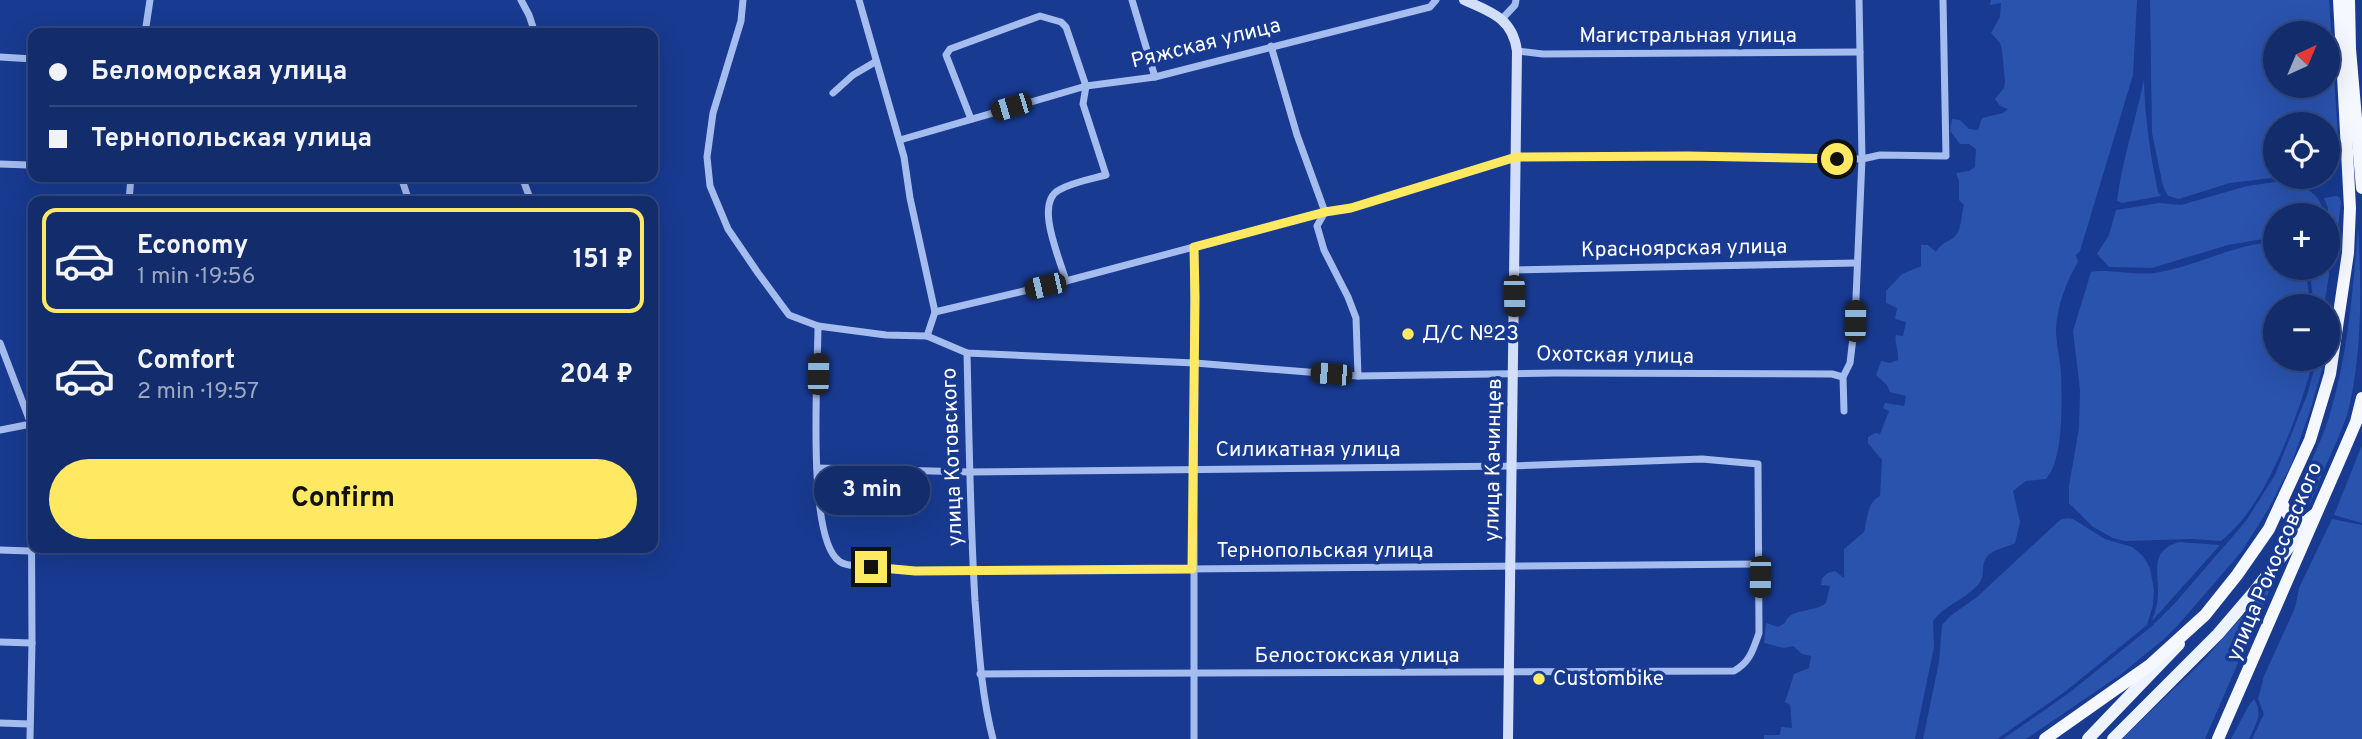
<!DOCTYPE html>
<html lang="en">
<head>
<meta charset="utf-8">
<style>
  body { margin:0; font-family:Overpass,sans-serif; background:#1b3472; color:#f1f3f6; height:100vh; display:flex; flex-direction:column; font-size:26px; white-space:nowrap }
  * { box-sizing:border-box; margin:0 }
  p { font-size:23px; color:#9ca7c2 }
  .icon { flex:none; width:38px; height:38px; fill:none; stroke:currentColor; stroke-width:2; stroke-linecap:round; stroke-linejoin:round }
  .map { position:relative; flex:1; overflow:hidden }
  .side { position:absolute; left:28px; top:196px; width:630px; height:357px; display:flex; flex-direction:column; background:#122c6c; border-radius:14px; box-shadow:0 7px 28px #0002,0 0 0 2px #31487f }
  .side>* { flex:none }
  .hud { position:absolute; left:28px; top:28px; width:630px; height:154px; border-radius:14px; box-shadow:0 7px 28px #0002,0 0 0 2px #31487f; display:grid; align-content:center; height:154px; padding:0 21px; background:#122c6c }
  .needle { width:46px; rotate:44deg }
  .controls { position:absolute; left:2263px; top:21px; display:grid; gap:14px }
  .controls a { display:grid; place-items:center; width:77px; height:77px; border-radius:50%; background:#122c6c; box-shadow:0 7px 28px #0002,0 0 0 2px #31487f; font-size:35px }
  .end { position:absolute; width:32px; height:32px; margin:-16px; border:9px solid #ffe963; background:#111; box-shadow:0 0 0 4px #111 }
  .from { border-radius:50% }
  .bubble { position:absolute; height:49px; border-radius:24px; background:#122c6c; box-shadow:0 7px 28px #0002,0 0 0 2px #31487f; font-size:23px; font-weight:700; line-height:49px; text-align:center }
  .car { position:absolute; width:21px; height:42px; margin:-21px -10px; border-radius:9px; box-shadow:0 0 5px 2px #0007; background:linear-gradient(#222 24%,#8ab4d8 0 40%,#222 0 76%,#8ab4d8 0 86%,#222 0) }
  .hud b { display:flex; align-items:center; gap:24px; height:66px; font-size:26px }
  .hud b+b { border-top:2px solid #31487f }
  .hud i { width:18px; height:18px; background:#f1f3f6 }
  ul { padding:12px 0 0; list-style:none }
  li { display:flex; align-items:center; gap:21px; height:105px; margin:0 14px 10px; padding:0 7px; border:4px solid transparent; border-radius:14px }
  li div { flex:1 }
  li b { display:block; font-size:26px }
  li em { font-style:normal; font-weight:700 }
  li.current { border-color:#ffe963 }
  li>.icon { width:63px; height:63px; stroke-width:1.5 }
  .button { display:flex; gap:14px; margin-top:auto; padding:14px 21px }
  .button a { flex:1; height:80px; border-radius:42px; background:#ffe963; color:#111; font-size:28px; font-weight:700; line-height:80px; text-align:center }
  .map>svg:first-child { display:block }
  .green { fill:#2a53ae; fill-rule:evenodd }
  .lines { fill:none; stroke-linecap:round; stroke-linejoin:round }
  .minor { stroke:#a5bcef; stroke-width:7 }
  .secondary { stroke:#d3defb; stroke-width:10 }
  .primary { stroke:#edf2ff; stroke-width:12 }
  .trunk { stroke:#f6f8ff; stroke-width:12 }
  .route { stroke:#ffe963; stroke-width:9 }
  .poi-dot { fill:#ffe963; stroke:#183a90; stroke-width:2.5 }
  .labels { text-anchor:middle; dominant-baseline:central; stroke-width:7; stroke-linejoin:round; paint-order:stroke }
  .street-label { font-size:21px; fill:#fff; stroke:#183a90 }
  .poi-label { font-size:21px; fill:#fff; stroke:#183a90; text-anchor:start }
</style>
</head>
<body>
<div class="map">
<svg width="2362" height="739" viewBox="0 0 2362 739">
  <rect width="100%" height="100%" fill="#183a90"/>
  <g class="green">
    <path d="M1991,0h146l-4,75 -53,176 -4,4 2,7c-12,19 -21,45 -22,67 0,15 4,29 5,44 1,26 3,87 -15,106l-20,2 -13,10 7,31 -5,21c-9,5 -23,6 -29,15 -6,9 1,19 -10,29 -13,13 -32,19 -43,34l1,26 -19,92h-151v-4h16l1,-8 11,1 -2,-23 -5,-3 9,-28 15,-6 2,-12 -9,-2 -9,-8 -9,2 -20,-5 2,-20 12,4 7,-4c4,-15 29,-10 41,-20l4,-17 -9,-1 1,-7 6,-5 7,-2 9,7v-29l20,-17c4,-14 2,-28 16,-36l2,-36 -14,-17v-6l7,-4 5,1 9,-23 -6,-3 2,-5 19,3 2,-10 -16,-4 -3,-7 -11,-10 5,-14 9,2 8,-3c1,-10 -4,-16 -2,-25l7,1 3,-14 -11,-3 2,-11 -11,-5v-12l16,-17 19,-8v-21h7l8,7c5,-9 10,-9 17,-14 9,-6 8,-23 11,-33l-5,-5v-19l-3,-8 13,-2 6,-4 1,-18 -7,-5h-9l-10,-13 2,-12 8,1 9,9 9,1 4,-12 21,-5 5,-4 -8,-3 -5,-7 9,-11 1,-6 -3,-32 -2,-7 -9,-10 9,-16 1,-14 -11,2z"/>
    <path d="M2150,0h179l9,136 -6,28 -4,7v-47h-53v53h4l-49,6 -51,16 -11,-3 -5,-10 -11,-53zM2328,33v53h-53v-53z"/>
    <path d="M2144,79c1,40 6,74 14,113l3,4 -39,7 -5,-2c5,-41 19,-81 27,-122z"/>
    <path d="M2275,182c21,0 48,8 48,33h-48v22l-47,8 -76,23 -43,-1 -12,-13 12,-19 7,-25 43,-7 22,2 66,-19z"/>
    <polygon points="2337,196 2340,198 2341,203 2333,264 2328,238 2328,208 2324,198"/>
    <path d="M2358,227c4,60 4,128 -10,185 -7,22 -18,43 -27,65 -5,12 -11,35 -24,39l-5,-10c10,-30 28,-58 37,-89 19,-62 24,-126 29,-190z"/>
    <path d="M2275,242v26h31l4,38h-35v53h39c-16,56 -46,145 -93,182l-28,-2 -68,2 -12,-3 -20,-11 -24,-24v-17l10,-58 1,-38 -7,-59 18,-59c18,-4 47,5 69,0 39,-7 75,-28 115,-30z"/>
    <polygon points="2328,256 2329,275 2324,306 2314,306 2309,268 2328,268"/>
    <polygon points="2317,359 2325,359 2311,408 2291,465 2269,508 2242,551 2179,624 2164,639 2120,675 2026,739 2003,739 2069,693 2152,626 2175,603 2246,521 2275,475 2307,395"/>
    <polygon points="2362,445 2362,523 2334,515"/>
    <polygon points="2067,518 2073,519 2105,539 2132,547 2143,556 2150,568 2154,590 2153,605 2147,625 2066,691 1997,739 1923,739 1939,662 1942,625 1950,616 1977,597 2060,520"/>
    <polygon points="2332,519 2362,525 2362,739 2252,739 2264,714 2258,699 2264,676 2295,608 2299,588"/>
    <path d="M2179,542l41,3 -68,76c3,-9 6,-18 6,-28 1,-22 -9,-42 21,-51z"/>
    <polygon points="2274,580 2205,739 2122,739 2205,659"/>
    <path d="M2254,699c10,15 1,26 -5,40h-18l18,-34z"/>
  </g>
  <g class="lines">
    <g class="minor">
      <polyline points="521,0 529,15 535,33"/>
      <polyline points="743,0 741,21 713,113 707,157 710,186 728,229 758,273 789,315 818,326 886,335 927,336 967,353 1195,363 1358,376 1556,373 1832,374 1843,377"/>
      <polyline points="859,0 904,157 910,198 935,312 927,336"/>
      <polyline points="1132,0 1155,77"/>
      <polyline points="1502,19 1515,5 1516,0"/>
      <polyline points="145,33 150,0"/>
      <polyline points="1271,46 1297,135 1325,212 1317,226 1324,250 1348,297 1356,318 1358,376"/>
      <polyline points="1517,51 1543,54 1860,52"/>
      <polyline points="0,57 33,59"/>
      <polyline points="833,93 853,75 875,62"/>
      <path d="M971,119l-25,-64 4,-6 90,-33 21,6 5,5 20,59 -3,18 23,71c-15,4 -33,7 -47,15 -25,13 1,69 7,91"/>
      <polyline points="900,140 1086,86 1155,77 1430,7 1436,0"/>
      <polyline points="0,164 28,165 33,169"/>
      <polyline points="45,177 50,180 121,177"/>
      <polyline points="401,177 409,201"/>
      <polyline points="522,177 531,201"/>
      <polyline points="129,201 131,177"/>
      <polyline points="1513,270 1856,263"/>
      <polyline points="935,312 1066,281 1325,212 1351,208 1516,157 1688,156 1862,159 1880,155 1946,156 1943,0"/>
      <path d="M818,326c0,43 -12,211 21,235 3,3 7,3 10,4l66,6h39l805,-7"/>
      <polyline points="0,343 31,424 0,430"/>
      <path d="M967,353c2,82 3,165 8,248 4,47 6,92 18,138"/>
      <polyline points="1844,411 1843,377 1850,363 1855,321 1862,159 1859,0"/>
      <path d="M817,468l153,4 541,-6 191,-7 56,5 1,169c-6,17 -9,29 -25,38l-754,3"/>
      <polyline points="0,550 30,551"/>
      <polyline points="0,642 32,643"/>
      <polyline points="0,723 29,724"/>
      <polyline points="30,739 32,643 31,424 33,424"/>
      <polyline points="1194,739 1194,247"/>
    </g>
    <path class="secondary" d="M1464,0c28,12 49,19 53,51l-9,688"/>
    <g class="primary">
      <polyline points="2088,739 2179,644"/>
      <polyline points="2113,739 2218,634 2254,592 2309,521"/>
    </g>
    <g class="trunk">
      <polyline points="2349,0 2350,49 2362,188"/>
      <path d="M2282,503c5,12 9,19 23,19l9,-7"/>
      <polyline points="2045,739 2150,665 2205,615 2237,575 2269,529 2310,440 2330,374 2348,253 2350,208 2339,0"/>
      <polyline points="2218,739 2341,457 2356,422 2362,398"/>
    </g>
  </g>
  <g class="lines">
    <polyline class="route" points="871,567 915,571 1192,569 1195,298 1194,247 1325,212 1351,208 1516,157 1688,156 1837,159"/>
  </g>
  <g class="poi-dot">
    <circle cx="1408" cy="334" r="7"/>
    <circle cx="1539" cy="679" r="7"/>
  </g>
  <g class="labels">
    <g class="street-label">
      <text x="1688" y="36">Магистральная улица</text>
      <text transform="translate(1206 44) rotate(-14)">Ряжская улица</text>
      <text transform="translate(1684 249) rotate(-1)">Красноярская улица</text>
      <text transform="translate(1615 356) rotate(1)">Охотская улица</text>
      <text x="1308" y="450">Силикатная улица</text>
      <text transform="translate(953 457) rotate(-92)">улица Котовского</text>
      <text transform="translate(1494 460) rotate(-89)">улица Качинцев</text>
      <text x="1325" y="551">Тернопольская улица</text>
      <text transform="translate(2275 562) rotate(-67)">улица Рокоссовского</text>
      <text x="1357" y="656">Белостокская улица</text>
    </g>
    <g class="poi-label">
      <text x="1422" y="334">Д/С №23</text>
      <text x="1553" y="679">Custombike</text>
    </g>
  </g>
</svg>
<div class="controls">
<a><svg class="needle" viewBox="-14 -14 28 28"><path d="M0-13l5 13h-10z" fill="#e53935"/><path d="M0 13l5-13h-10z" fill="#9ca7c2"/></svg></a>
<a><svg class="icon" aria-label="locate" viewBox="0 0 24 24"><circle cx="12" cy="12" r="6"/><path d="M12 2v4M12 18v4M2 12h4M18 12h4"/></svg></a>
<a>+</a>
<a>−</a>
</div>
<i class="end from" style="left:1837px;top:159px"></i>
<i class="end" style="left:871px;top:567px"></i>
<div class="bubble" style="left:814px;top:466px;width:116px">3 min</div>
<i class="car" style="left:1011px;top:107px;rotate:253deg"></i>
<i class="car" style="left:1045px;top:286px;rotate:257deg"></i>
<i class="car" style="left:1514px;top:296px;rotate:179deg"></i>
<i class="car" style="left:1855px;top:321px;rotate:1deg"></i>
<i class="car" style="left:818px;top:374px;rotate:1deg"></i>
<i class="car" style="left:1331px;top:374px;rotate:275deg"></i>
<i class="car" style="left:1760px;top:577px;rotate:181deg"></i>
<div class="hud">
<b><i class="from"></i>Беломорская улица</b>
<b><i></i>Тернопольская улица</b>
</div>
<section class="side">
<ul>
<li class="current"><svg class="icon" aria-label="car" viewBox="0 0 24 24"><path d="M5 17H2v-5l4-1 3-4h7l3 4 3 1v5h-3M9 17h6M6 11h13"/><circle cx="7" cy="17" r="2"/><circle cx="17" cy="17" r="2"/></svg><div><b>Economy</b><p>1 min · 19:56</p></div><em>151 ₽</em></li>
<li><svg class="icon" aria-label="car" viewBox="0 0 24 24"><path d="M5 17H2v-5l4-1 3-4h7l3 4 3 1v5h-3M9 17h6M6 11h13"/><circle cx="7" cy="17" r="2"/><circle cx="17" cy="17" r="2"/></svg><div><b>Comfort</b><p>2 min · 19:57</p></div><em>204 ₽</em></li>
</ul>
<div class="button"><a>Confirm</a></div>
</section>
</div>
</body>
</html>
